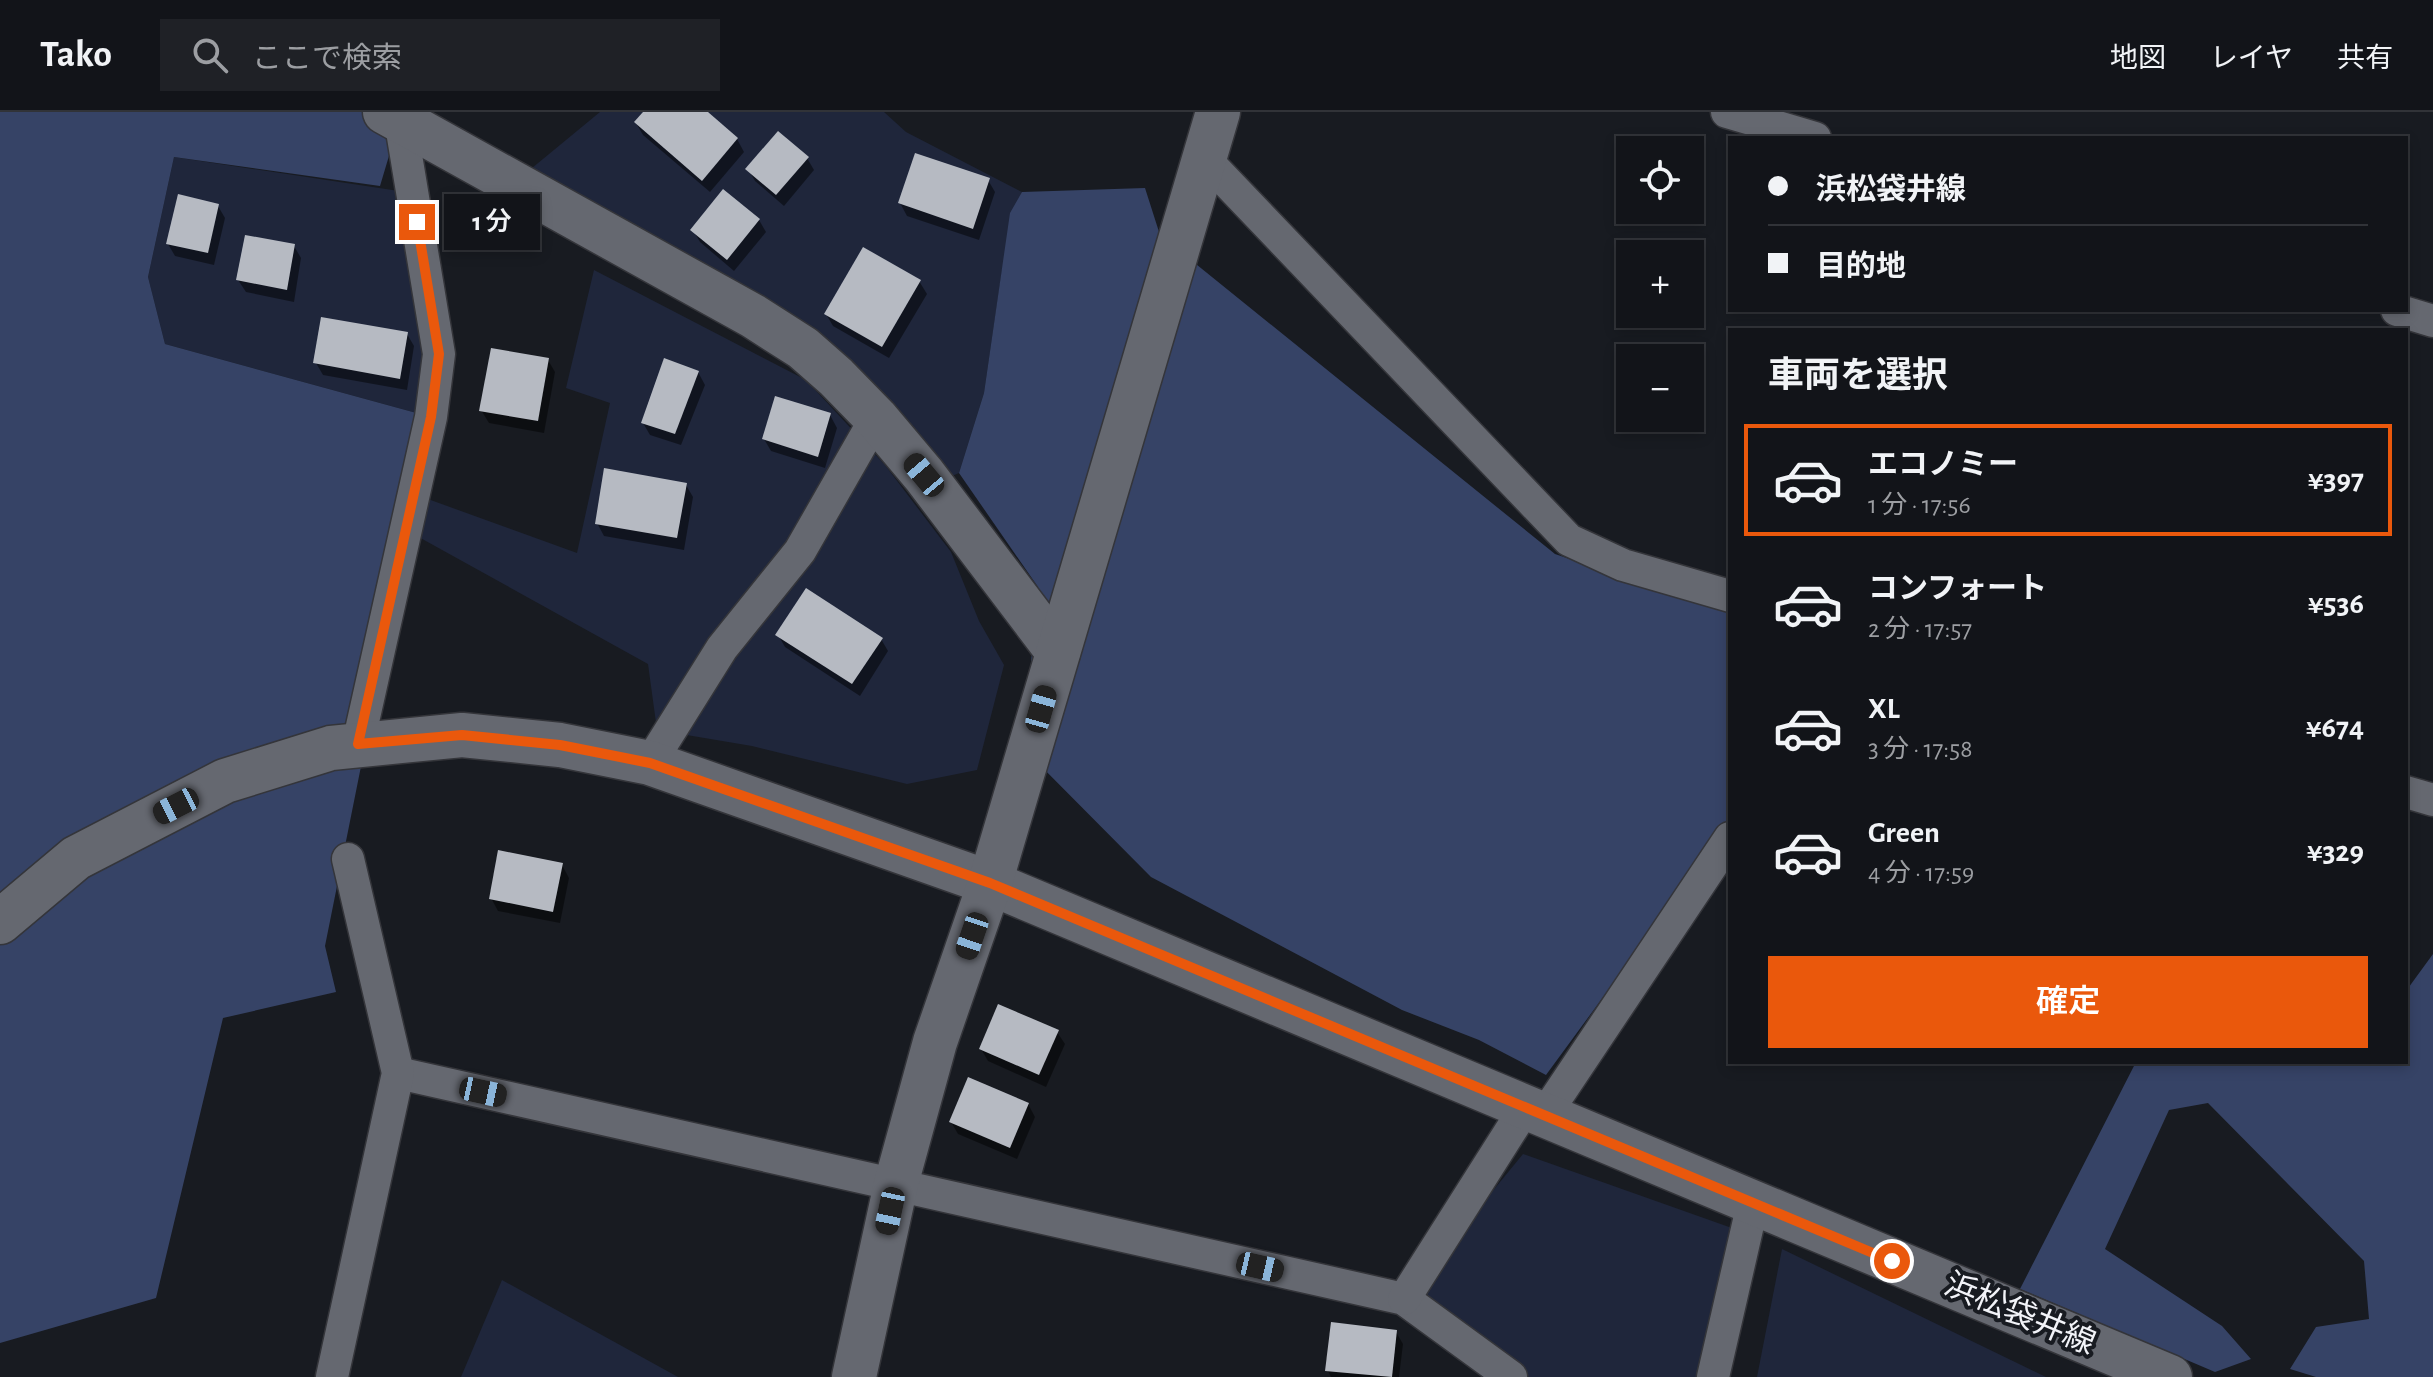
<!DOCTYPE html>
<html lang="ja">
<head>
<meta charset="utf-8">
<style>
  body { margin:0; font-family:"Alegreya Sans","Noto Sans JP",sans-serif; background:#1f2126; color:#f1f3f6; height:100vh; display:flex; flex-direction:column; font-size:30px; white-space:nowrap }
  * { box-sizing:border-box; margin:0 }
  p { font-size:26px; color:#9c9ea2 }
  .icon { flex:none; width:44px; height:44px; fill:none; stroke:currentColor; stroke-width:2; stroke-linecap:round; stroke-linejoin:round }
  .map { position:relative; flex:1; overflow:hidden }
  .sheet { position:absolute; left:1728px; top:216px; width:680px; height:736px; display:flex; flex-direction:column; background:#121419; border-radius:0px; box-shadow:0 4px 12px #0003,0 0 0 2px #313338 }
  .sheet>* { flex:none }
  .guide { position:absolute; left:1728px; top:24px; width:680px; height:176px; border-radius:0px; box-shadow:0 4px 12px #0003,0 0 0 2px #313338; display:grid; align-content:center; height:176px; padding:0 40px; background:#121419 }
  .controls { position:absolute; left:1616px; top:24px; display:grid; gap:16px }
  .controls a { display:grid; place-items:center; width:88px; height:88px; border-radius:0px; background:#121419; box-shadow:0 4px 12px #0003,0 0 0 2px #313338; font-size:40px }
  .end { position:absolute; width:36px; height:36px; margin:-18px; border:10px solid #ea580c; background:#fff; box-shadow:0 0 0 4px #fff }
  .from { border-radius:50% }
  .bubble { position:absolute; height:56px; border-radius:0px; background:#121419; box-shadow:0 4px 12px #0003,0 0 0 2px #313338; font-size:26px; font-weight:600; line-height:56px; text-align:center }
  .car { position:absolute; width:24px; height:48px; margin:-24px -12px; border-radius:10px; box-shadow:0 0 6px 2px #0007; background:linear-gradient(#222 24%,#8ab4d8 0 40%,#222 0 76%,#8ab4d8 0 86%,#222 0) }
  .guide b { display:flex; align-items:center; gap:28px; height:76px; font-size:30px }
  .guide b+b { border-top:2px solid #313338 }
  .guide i { width:20px; height:20px; background:#f1f3f6 }
  ul { padding:0; list-style:none }
  li { display:flex; align-items:center; gap:24px; height:112px; margin:0 16px 12px; padding:0 24px; border:4px solid transparent; border-radius:0px }
  li div { flex:1 }
  li b { display:block; font-size:30px }
  li em { font-style:normal; font-weight:600 }
  li.selected { border-color:#ea580c }
  li>.icon { width:72px; height:72px; stroke-width:1.5 }
  h2 { padding:0 40px; font-size:36px; line-height:96px }
  .primary-button { display:flex; gap:16px; margin-top:auto; padding:16px 40px }
  .primary-button a { flex:1; height:92px; border-radius:0px; background:#ea580c; color:#fff; font-size:32px; font-weight:600; line-height:92px; text-align:center }
  header { display:flex; align-items:center; gap:48px; box-sizing:border-box; height:112px; padding:0 40px; background:#121419; border-bottom:2px solid #313338 }
  header strong { font-size:38px }
  nav { display:flex; gap:44px; margin-inline-start:auto; font-size:28px }
  .search { width:560px; height:72px; background:#1f2126; display:flex; align-items:center; gap:20px; box-sizing:border-box; padding:0 28px; border-radius:0px; color:#9c9ea2; font-size:30px }
  .map>svg:first-child { display:block }
  .green { fill:#1f263b }
  .forest { fill:#364366 }
  .shadow { fill:#0007 }
  .building { fill:#b6bac2 }
  .lines { fill:none; stroke-linecap:round; stroke-linejoin:round }
  .street-casing { stroke:#34353a; stroke-width:35 }
  .secondary-casing { stroke:#34353a; stroke-width:47 }
  .street { stroke:#656870; stroke-width:32 }
  .secondary { stroke:#656870; stroke-width:44 }
  .route { stroke:#ea580c; stroke-width:10 }
  .labels { text-anchor:middle; dominant-baseline:central; stroke-width:8; stroke-linejoin:round; paint-order:stroke }
  .street-label { font-size:32px; fill:#f2f3f8; stroke:#181b21 }
</style>
</head>
<body>
<header>
<strong>Tako</strong>
<div class="search"><svg class="icon" aria-label="search" viewBox="0 0 24 24"><circle cx="10" cy="10" r="6"/><path d="M15 15l6 6"/></svg>ここで検索</div>
<nav><a>地図</a><a>レイヤ</a><a>共有</a></nav>
</header>
<div class="map">
<svg width="2433" height="1265" viewBox="0 0 2433 1265">
  <rect width="100%" height="100%" fill="#181b21"/>
  <g class="green">
    <polygon points="600,0 884,0 906,20 1022,80 1002,158 984,281 959,361 931,373 852,249 526,61"/>
    <polygon points="174,45 412,81 431,305 165,232 148,165"/>
    <polygon points="594,158 806,268 885,353 951,440 979,509 1004,553 977,658 907,672 752,634 657,618 648,552 406,418 414,382 577,441 610,291 566,276"/>
    <polygon points="1523,1042 1746,1121 1713,1265 1529,1265 1404,1187"/>
    <polygon points="1782,1137 2046,1265 1757,1265"/>
    <polygon points="502,1168 678,1265 461,1265"/>
  </g>
  <g class="forest">
    <polygon points="0,0 385,0 400,7 380,74 174,45 148,165 165,232 431,305 325,834 336,880 223,906 156,1186 0,1231"/>
    <polygon points="1145,76 1160,123 1555,442 1730,501 1730,712 1546,963 1479,928 1402,898 1151,765 1023,636 1038,475 959,361 984,281 1010,101 1022,80"/>
    <polygon points="2433,842 2433,1265 2316,1265 2290,1257 2316,1215 2369,1207 2364,1149 2208,991 2169,998 2105,1137 2222,1214 2251,1247 2215,1260 2020,1177 2136,950 2406,950 2406,879"/>
  </g>
  <g class="shadow">
    <polygon points="645,0 705,0 737,27 744,40 710,80 643,23 636,11"/>
    <polygon points="807,46 814,58 784,94 755,69 748,57"/>
    <polygon points="988,68 995,80 979,128 907,104 900,91"/>
    <polygon points="218,94 225,106 214,153 175,144 168,132"/>
    <polygon points="759,108 766,120 734,159 700,130 693,118"/>
    <polygon points="294,134 301,146 294,190 246,180 238,168"/>
    <polygon points="919,169 927,182 889,246 833,214 826,202"/>
    <polygon points="407,222 414,234 407,278 323,263 316,251"/>
    <polygon points="548,248 555,260 544,321 489,311 481,298"/>
    <polygon points="698,260 705,273 681,333 650,323 643,311"/>
    <polygon points="830,303 837,316 825,356 771,339 764,327"/>
    <polygon points="686,373 693,385 684,438 604,424 597,411"/>
    <polygon points="778,523 881,527 888,539 860,584 785,535"/>
    <polygon points="562,753 569,766 560,811 498,799 491,786"/>
    <polygon points="1057,920 1065,932 1046,975 988,949 981,937"/>
    <polygon points="1028,992 1035,1005 1017,1047 958,1022 951,1010"/>
    <polygon points="1396,1220 1403,1232 1399,1265 1331,1265 1328,1259"/>
  </g>
  <g class="building">
    <polygon points="643,0 708,0 738,26 702,69 634,10"/>
    <polygon points="778,19 809,45 776,83 745,57"/>
    <polygon points="915,41 990,66 973,117 898,91"/>
    <polygon points="723,77 760,107 727,148 690,118"/>
    <polygon points="178,82 219,92 208,141 166,132"/>
    <polygon points="245,123 295,132 287,178 236,168"/>
    <polygon points="863,135 921,168 882,235 824,202"/>
    <polygon points="321,205 408,220 400,267 313,251"/>
    <polygon points="491,236 549,246 538,309 479,299"/>
    <polygon points="664,246 699,259 675,322 641,311"/>
    <polygon points="775,284 831,301 818,345 762,327"/>
    <polygon points="604,356 687,371 677,426 595,412"/>
    <polygon points="806,476 883,526 852,572 775,523"/>
    <polygon points="498,738 563,751 553,800 489,787"/>
    <polygon points="998,892 1059,918 1039,963 979,937"/>
    <polygon points="968,965 1029,991 1010,1036 949,1010"/>
    <polygon points="1331,1210 1397,1218 1392,1265 1325,1259"/>
  </g>
  <g class="lines">
    <defs>
      <g id="street">
        <polyline points="1727,0 1815,26"/>
        <polyline points="1204,46 1569,428 1623,453 1730,484"/>
        <polyline points="2397,198 2433,209"/>
        <polyline points="358,632 431,305 439,242 400,7"/>
        <polyline points="650,651 722,536 800,439 876,306"/>
        <polyline points="2406,680 2433,688"/>
        <polyline points="398,961 1404,1187 1511,1265"/>
        <polyline points="1544,1004 1730,726"/>
        <polyline points="1404,1187 1525,996"/>
        <polyline points="332,1265 398,961 348,747"/>
        <polyline points="1713,1265 1753,1091"/>
      </g>
      <g id="secondary">
        <polyline points="385,0 753,204 803,236 836,265 876,306 924,363 1058,540"/>
        <polyline points="0,810 76,746 225,669 331,636 462,623 560,633 650,651 990,771 2170,1265"/>
        <polyline points="854,1265 896,1072 935,930 990,771 1218,0"/>
      </g>
    </defs>
    <use href="#street" class="street-casing"/>
    <use href="#secondary" class="secondary-casing"/>
    <use href="#street" class="street"/>
    <use href="#secondary" class="secondary"/>
  </g>
  <g class="lines">
    <polyline class="route" points="417,110 439,242 431,305 358,632 462,623 560,633 650,651 990,771 1892,1149"/>
  </g>
  <g class="labels">
    <g class="street-label">
      <text transform="translate(2020 1202) rotate(23)">浜松袋井線</text>
    </g>
  </g>
</svg>
<div class="controls">
<a><svg class="icon" aria-label="locate" viewBox="0 0 24 24"><circle cx="12" cy="12" r="6"/><path d="M12 2v4M12 18v4M2 12h4M18 12h4"/></svg></a>
<a>+</a>
<a>−</a>
</div>
<i class="end from" style="left:1892px;top:1149px"></i>
<i class="end" style="left:417px;top:110px"></i>
<div class="bubble" style="left:444px;top:82px;width:96px">1 分</div>
<i class="car" style="left:924px;top:363px;rotate:320deg"></i>
<i class="car" style="left:1041px;top:597px;rotate:16deg"></i>
<i class="car" style="left:176px;top:694px;rotate:243deg"></i>
<i class="car" style="left:972px;top:824px;rotate:199deg"></i>
<i class="car" style="left:483px;top:980px;rotate:102deg"></i>
<i class="car" style="left:890px;top:1099px;rotate:192deg"></i>
<i class="car" style="left:1260px;top:1155px;rotate:103deg"></i>
<div class="guide">
<b><i class="from"></i>浜松袋井線</b>
<b><i></i>目的地</b>
</div>
<section class="sheet">
<h2>車両を選択</h2>
<ul>
<li class="selected"><svg class="icon" aria-label="car" viewBox="0 0 24 24"><path d="M5 17H2v-5l4-1 3-4h7l3 4 3 1v5h-3M9 17h6M6 11h13"/><circle cx="7" cy="17" r="2"/><circle cx="17" cy="17" r="2"/></svg><div><b>エコノミー</b><p>1 分 · 17:56</p></div><em>¥397</em></li>
<li><svg class="icon" aria-label="car" viewBox="0 0 24 24"><path d="M5 17H2v-5l4-1 3-4h7l3 4 3 1v5h-3M9 17h6M6 11h13"/><circle cx="7" cy="17" r="2"/><circle cx="17" cy="17" r="2"/></svg><div><b>コンフォート</b><p>2 分 · 17:57</p></div><em>¥536</em></li>
<li><svg class="icon" aria-label="car" viewBox="0 0 24 24"><path d="M5 17H2v-5l4-1 3-4h7l3 4 3 1v5h-3M9 17h6M6 11h13"/><circle cx="7" cy="17" r="2"/><circle cx="17" cy="17" r="2"/></svg><div><b>XL</b><p>3 分 · 17:58</p></div><em>¥674</em></li>
<li><svg class="icon" aria-label="car" viewBox="0 0 24 24"><path d="M5 17H2v-5l4-1 3-4h7l3 4 3 1v5h-3M9 17h6M6 11h13"/><circle cx="7" cy="17" r="2"/><circle cx="17" cy="17" r="2"/></svg><div><b>Green</b><p>4 分 · 17:59</p></div><em>¥329</em></li>
</ul>
<div class="primary-button"><a>確定</a></div>
</section>
</div>
</body>
</html>
